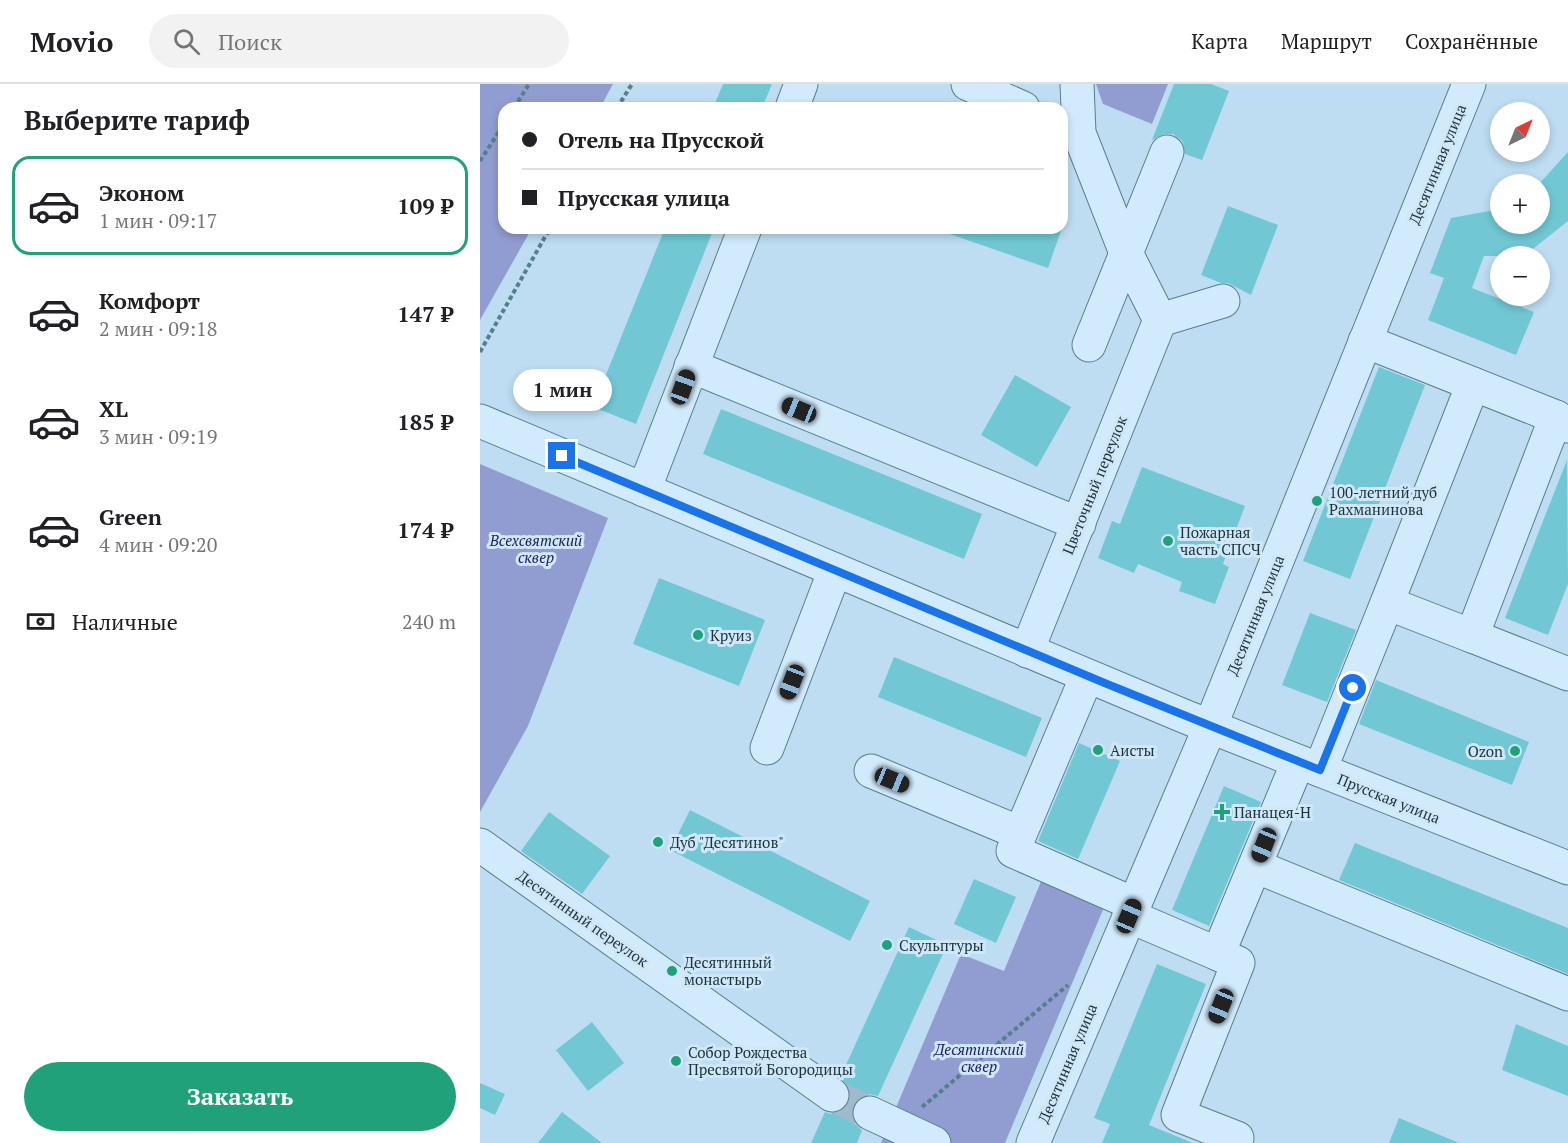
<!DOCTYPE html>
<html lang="ru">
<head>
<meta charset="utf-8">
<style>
  body { margin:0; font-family:"PT Serif",serif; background:#f2f2f2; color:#202124; height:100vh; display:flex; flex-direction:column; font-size:22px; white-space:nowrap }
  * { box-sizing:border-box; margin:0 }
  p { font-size:20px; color:#757577 }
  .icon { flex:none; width:33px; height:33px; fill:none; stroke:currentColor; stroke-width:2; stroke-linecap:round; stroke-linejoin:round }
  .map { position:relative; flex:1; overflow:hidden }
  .details { display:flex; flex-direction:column; background:#fff; width:480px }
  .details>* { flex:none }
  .guide { position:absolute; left:18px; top:18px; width:570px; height:132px; border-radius:18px; box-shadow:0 3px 9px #0003; display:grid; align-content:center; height:132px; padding:0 24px; background:#fff }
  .needle { width:39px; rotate:43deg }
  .buttons { position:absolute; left:1010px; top:18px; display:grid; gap:12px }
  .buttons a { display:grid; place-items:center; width:60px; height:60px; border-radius:50%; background:#fff; box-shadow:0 3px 9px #0003; font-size:30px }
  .end { position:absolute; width:27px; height:27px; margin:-14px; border:8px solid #1a73e8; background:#fff; box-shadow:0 0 0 3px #fff }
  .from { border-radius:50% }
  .bubble { position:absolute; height:42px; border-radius:21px; background:#fff; box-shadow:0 3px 9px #0003; font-size:20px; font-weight:700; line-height:42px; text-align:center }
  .car { position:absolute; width:18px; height:36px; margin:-18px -9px; border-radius:8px; box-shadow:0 0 4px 2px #0007; background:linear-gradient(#222 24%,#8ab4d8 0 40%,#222 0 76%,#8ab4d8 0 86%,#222 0) }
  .guide b { display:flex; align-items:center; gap:21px; height:57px; font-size:22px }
  .guide b+b { border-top:2px solid #e0e0e0 }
  .guide i { width:15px; height:15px; background:#202124 }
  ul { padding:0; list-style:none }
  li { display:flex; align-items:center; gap:18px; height:99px; margin:0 12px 9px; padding:0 12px; border:3px solid transparent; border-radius:18px }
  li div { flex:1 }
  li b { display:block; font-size:22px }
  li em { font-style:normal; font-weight:700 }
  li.selected { border-color:#20a17a }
  li>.icon { width:54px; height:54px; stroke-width:1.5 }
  h2 { padding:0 24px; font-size:27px; line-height:72px }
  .pay { display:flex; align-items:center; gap:15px; height:66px; padding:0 24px; font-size:22px }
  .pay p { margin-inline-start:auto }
  .primary-button { display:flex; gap:12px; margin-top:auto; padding:12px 24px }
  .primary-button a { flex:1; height:69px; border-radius:36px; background:#20a17a; color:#fff; font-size:24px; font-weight:700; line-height:69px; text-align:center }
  header { display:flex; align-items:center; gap:36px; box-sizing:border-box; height:84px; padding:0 30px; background:#fff; border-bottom:2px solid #e0e0e0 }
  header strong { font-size:28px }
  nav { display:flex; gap:33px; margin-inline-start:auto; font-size:21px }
  .search { width:420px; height:54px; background:#f2f2f2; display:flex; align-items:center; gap:15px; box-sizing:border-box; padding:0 21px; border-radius:33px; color:#757577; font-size:22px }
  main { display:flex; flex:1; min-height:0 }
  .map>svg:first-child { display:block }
  .green { fill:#919dd1 }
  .building { fill:#71c8d4 }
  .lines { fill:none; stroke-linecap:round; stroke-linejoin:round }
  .minor-tunnel { stroke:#9dbbcd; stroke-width:33; stroke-dasharray:33 16; stroke-linecap:butt }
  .minor-casing { stroke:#557f8c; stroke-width:35 }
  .path { stroke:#557f8c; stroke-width:4; stroke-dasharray:4.5 3; stroke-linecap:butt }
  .minor { stroke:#d2ebfc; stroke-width:33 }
  .route { stroke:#1a73e8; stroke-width:8 }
  .poi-dot { fill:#20a17a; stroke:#cfe7f9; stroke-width:2 }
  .labels { text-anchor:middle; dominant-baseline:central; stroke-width:6; stroke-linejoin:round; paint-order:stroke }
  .street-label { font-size:15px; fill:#1b343a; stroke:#cfe7f9 }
  .poi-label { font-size:15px; fill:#1b343a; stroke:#cfe7f9; text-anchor:start }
  .park-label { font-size:15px; font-style:italic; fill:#202258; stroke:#cfe7f9 }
</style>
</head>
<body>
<header>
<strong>Movio</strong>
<div class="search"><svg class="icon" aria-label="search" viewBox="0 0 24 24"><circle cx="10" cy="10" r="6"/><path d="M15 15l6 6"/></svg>Поиск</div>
<nav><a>Карта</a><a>Маршрут</a><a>Сохранённые</a></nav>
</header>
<main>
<section class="details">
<h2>Выберите тариф</h2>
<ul>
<li class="selected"><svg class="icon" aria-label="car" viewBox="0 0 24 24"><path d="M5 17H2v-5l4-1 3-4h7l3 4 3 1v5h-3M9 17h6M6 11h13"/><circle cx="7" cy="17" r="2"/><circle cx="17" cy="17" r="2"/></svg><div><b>Эконом</b><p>1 мин · 09:17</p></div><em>109 ₽</em></li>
<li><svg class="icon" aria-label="car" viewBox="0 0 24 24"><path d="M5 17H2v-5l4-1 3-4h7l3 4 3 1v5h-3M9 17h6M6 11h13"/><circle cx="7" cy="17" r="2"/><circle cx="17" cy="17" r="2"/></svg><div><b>Комфорт</b><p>2 мин · 09:18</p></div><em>147 ₽</em></li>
<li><svg class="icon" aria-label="car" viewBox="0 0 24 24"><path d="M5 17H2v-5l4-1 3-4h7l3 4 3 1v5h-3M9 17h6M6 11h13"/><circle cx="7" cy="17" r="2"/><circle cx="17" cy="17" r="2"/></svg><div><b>XL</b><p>3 мин · 09:19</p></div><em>185 ₽</em></li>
<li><svg class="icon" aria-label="car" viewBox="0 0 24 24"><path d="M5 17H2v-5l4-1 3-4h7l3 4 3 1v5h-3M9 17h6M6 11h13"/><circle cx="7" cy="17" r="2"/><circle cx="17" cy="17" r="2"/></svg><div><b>Green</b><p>4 мин · 09:20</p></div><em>174 ₽</em></li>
</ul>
<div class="pay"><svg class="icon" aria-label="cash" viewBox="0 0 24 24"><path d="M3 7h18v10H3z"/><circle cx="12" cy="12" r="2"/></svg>Наличные<p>240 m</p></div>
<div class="primary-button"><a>Заказать</a></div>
</section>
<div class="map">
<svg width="1088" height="1059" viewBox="0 0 1088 1059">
  <rect width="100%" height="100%" fill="#beddf2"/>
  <g class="green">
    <polygon points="0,0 133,0 120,24 24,24 24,144 52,144 0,236"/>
    <polygon points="616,0 688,0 672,40 623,20"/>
    <polygon points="0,380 128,434 48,642 0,728"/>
    <polygon points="562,795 625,821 525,1059 401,1059 481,870 524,887"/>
  </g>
  <g class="building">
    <polygon points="243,0 292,0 282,24 233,24"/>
    <polygon points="694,0 731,0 749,7 722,76 705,70 702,57 693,50 684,50 672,56"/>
    <polygon points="1088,68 1088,137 1044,172 1004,172 992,204 1054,228 1036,271 948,236 964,194 950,189 971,134 1020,125 1020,140 1059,140 1059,100"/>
    <polygon points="748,122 798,141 771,211 748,199 741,199 721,191"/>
    <polygon points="185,144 234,144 156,340 113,323"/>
    <polygon points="462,144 582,144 568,184 461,147"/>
    <polygon points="899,283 945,301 870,495 823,477"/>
    <polygon points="535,291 591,323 557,383 501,351"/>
    <polygon points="241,325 502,430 484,475 223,370"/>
    <polygon points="1087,376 1088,500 1068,551 1025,534"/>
    <polygon points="662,383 765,422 743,480 749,483 735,520 699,507 702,498 658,480 654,489 618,474 632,437 640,440"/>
    <polygon points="179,494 285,536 259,602 153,560"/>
    <polygon points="830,529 876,546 847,618 802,601"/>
    <polygon points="414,573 562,634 546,673 398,613"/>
    <polygon points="896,596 1049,658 1032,701 879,640"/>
    <polygon points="599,659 640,677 598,775 558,757"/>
    <polygon points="744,702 781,718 729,842 692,826"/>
    <polygon points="210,726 390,817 370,857 190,766"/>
    <polygon points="69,728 130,772 102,810 41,767"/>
    <polygon points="875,759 1088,844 1088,890 859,796"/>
    <polygon points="494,795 536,813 516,859 474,840"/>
    <polygon points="429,843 467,861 398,1012 389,1010 380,1013 373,1022 371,1030 374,1039 382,1046 377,1059 331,1059 345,1028 351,1030 359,1028 368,1021 371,1012 369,1004 360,994"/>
    <polygon points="677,880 726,900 669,1041 713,1059 622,1059 630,1040 614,1034"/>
    <polygon points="112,938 144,979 108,1007 76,966"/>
    <polygon points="1036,940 1088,962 1088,1012 1022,986"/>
    <polygon points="0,999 25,1010 15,1031 0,1024"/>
    <polygon points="82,1028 122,1059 58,1059"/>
    <polygon points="919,1034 979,1059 909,1059"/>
  </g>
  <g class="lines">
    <polyline class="minor-tunnel" points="352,1011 390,1029"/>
    <defs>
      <g id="minor">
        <polyline points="488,0 543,24"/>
        <polyline points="597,0 599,49 646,169 680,236"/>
        <polyline points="312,24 321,0"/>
        <polyline points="680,236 743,217"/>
        <polyline points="885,257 1076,333 1088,342"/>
        <polyline points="609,261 687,68"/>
        <polyline points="211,282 599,440"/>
        <polyline points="1076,333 992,552 1088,590"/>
        <polyline points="0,337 706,633 1088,784"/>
        <polyline points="164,406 265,144"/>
        <polyline points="907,519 993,300"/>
        <polyline points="547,567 680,236"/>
        <polyline points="607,592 533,767 654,820"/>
        <polyline points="287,664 355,486"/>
        <polyline points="840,686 907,519 992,552"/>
        <polyline points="391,687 540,749"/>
        <polyline points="0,761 352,1011"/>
        <polyline points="775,782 1088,910"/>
        <polyline points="649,832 738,870 818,678"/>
        <polyline points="738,870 758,879 698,1031 757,1054"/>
        <polyline points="390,1029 454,1059"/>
        <polyline points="553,1059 730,643 989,0"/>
      </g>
    </defs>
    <use href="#minor" class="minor-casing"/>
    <g class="path">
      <polyline points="34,24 49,0"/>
      <polyline points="137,24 152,0"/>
      <polyline points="0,77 24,40"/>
      <polyline points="0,268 70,144"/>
      <polyline points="442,1023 588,901"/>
    </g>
    <use href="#minor" class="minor"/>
  </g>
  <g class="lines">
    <polyline class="route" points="82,372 627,600 840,686 873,604"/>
  </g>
  <g class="poi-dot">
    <circle cx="837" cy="417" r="6"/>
    <circle cx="688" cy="457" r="6"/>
    <circle cx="218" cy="551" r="6"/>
    <circle cx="618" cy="666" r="6"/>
    <circle cx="1035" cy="667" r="6"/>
    <path d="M739 719h6v6h6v6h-6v6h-6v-6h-6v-6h6z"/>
    <circle cx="178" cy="758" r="6"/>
    <circle cx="407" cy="861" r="6"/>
    <circle cx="192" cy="887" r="6"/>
    <circle cx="196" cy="977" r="6"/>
  </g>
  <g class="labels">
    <g class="street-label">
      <text transform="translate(957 80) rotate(-68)">Десятинная улица</text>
      <text transform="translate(614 401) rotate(-68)">Цветочный переулок</text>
      <text transform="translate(775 531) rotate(-68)">Десятинная улица</text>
      <text transform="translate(909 714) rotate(22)">Прусская улица</text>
      <text transform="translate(103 834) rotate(35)">Десятинный переулок</text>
      <text transform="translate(587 979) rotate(-67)">Десятинная улица</text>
    </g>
    <g class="poi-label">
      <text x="849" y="408">100-летний дуб<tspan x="849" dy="17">Рахманинова</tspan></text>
      <text x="700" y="448">Пожарная<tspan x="700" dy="17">часть СПСЧ</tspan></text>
      <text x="230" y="551">Круиз</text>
      <text x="630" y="666">Аисты</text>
      <text x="1023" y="667" text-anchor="end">Ozon</text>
      <text x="754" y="728">Панацея-Н</text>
      <text x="190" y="758">Дуб "Десятинов"</text>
      <text x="419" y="861">Скульптуры</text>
      <text x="204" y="878">Десятинный<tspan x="204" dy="17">монастырь</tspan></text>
      <text x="208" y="968">Собор Рождества<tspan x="208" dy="17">Пресвятой Богородицы</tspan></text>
    </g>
    <g class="park-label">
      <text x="56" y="456">Всехсвятский<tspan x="56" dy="17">сквер</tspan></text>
      <text x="499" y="965">Десятинский<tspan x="499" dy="17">сквер</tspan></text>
    </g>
  </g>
</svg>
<div class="buttons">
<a><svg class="needle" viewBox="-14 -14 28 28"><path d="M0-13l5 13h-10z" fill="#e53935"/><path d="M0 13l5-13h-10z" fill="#757577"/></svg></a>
<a>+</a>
<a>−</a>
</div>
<i class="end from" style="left:873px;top:604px"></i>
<i class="end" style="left:82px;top:372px"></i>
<div class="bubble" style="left:33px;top:285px;width:99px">1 мин</div>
<i class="car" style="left:203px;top:303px;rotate:20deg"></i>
<i class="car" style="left:319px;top:326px;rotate:292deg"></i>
<i class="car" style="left:312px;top:598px;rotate:201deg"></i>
<i class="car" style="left:412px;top:696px;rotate:112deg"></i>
<i class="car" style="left:784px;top:761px;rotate:202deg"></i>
<i class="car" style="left:649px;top:832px;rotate:23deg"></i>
<i class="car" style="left:741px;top:922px;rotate:202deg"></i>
<div class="guide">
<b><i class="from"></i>Отель на Прусской</b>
<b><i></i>Прусская улица</b>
</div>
</div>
</main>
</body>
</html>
